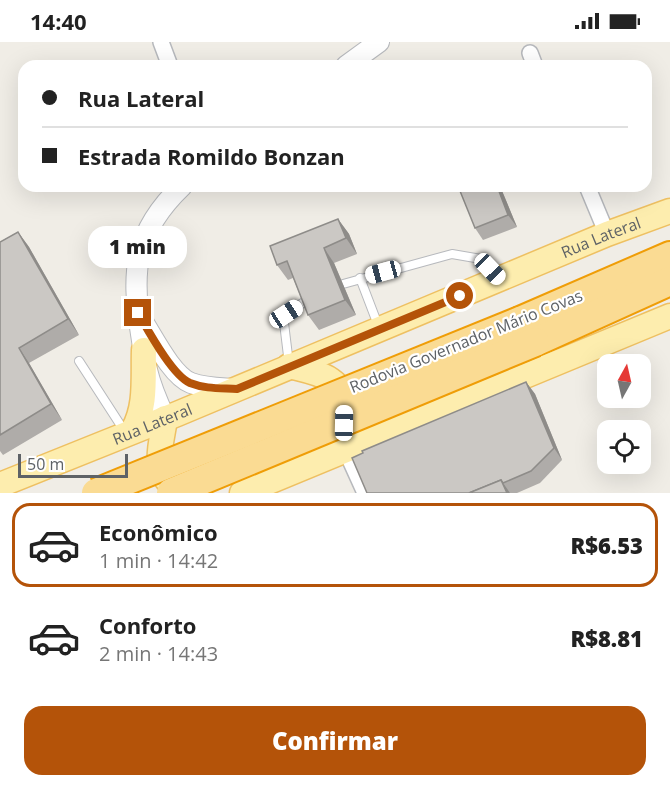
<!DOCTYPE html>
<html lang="pt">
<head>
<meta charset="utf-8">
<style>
  body { margin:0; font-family:"Open Sans",sans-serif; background:#f6f6f6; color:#222; height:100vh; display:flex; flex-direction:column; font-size:22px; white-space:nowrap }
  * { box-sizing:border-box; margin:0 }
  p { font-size:20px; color:#767676 }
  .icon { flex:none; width:33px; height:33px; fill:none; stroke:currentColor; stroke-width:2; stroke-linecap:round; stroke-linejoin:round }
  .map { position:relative; height:451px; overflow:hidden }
  .details { display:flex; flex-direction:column; background:#fff; flex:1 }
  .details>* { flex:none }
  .banner { position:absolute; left:18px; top:18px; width:634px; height:132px; border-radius:18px; box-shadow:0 6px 24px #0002; display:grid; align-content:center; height:132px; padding:0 24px; background:#fff }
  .needle { width:39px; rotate:8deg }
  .buttons { position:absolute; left:597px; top:312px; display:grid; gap:12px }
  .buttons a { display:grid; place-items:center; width:54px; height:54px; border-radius:12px; background:#fff; box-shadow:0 6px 24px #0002; font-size:30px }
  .scale { position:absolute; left:18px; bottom:15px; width:110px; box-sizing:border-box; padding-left:6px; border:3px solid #5e6266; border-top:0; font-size:16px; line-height:21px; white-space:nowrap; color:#5e6266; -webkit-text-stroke:4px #fff; paint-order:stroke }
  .end { position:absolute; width:27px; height:27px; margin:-14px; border:8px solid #b45309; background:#fff; box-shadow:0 0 0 3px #fff }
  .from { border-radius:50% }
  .bubble { position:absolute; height:42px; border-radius:18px; background:#fff; box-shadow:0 6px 24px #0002; font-size:20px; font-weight:800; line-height:42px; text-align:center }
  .car { position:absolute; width:18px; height:36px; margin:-18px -9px; border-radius:8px; box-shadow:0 0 4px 2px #0007; background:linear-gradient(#fff 24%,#345 0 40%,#fff 0 76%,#345 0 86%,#fff 0) }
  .banner b { display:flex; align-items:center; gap:21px; height:57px; font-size:22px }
  .banner b+b { border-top:2px solid #e0e0e0 }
  .banner i { width:15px; height:15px; background:#222 }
  ul { padding:10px 0 0; list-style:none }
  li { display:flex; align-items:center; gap:18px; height:84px; margin:0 12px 9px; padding:0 12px; border:3px solid transparent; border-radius:18px }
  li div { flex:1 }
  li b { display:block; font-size:22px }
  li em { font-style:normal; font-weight:800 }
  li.current { border-color:#b45309 }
  li>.icon { width:54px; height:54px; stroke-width:1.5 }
  .button { display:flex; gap:12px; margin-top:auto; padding:12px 24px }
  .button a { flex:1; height:69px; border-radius:18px; background:#b45309; color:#fff; font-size:24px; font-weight:800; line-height:69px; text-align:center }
  .status { display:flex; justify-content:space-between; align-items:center; height:42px; padding:0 30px; background:#fff; direction:ltr }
  .status svg { height:16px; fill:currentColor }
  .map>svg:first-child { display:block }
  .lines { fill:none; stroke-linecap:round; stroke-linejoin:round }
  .service-casing { stroke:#b7b9bd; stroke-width:10 }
  .minor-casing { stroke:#b7b9bd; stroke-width:18 }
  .tertiary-casing { stroke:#b7b9bd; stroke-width:22 }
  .primary-casing { stroke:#eec062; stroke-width:27 }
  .motorway-casing { stroke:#ef9d07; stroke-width:32 }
  .service { stroke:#fff; stroke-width:8 }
  .minor { stroke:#fff; stroke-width:15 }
  .tertiary { stroke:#fff; stroke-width:20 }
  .primary { stroke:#fdedae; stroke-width:24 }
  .motorway { stroke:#fadb93; stroke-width:28 }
  .motorway-bridge-casing { stroke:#ef9d07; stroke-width:32; stroke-linecap:butt }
  .motorway-bridge { stroke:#fadb93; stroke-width:28 }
  .wall { fill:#afaca9 }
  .shaded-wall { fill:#8e8c89 }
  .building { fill:#cbc8c4; stroke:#8e8c89; stroke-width:1.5 }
  .route { stroke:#b45309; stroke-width:8 }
  .labels { text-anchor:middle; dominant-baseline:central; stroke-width:4.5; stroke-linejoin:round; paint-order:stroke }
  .street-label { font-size:16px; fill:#5e6266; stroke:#fff }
</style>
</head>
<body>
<div class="status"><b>14:40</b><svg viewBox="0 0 49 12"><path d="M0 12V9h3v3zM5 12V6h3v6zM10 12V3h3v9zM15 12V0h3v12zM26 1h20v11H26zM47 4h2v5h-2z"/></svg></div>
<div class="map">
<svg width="670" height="451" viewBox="0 0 670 451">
  <rect width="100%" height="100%" fill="#f0ede6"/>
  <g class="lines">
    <defs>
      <g id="service">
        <polyline points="360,236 378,283"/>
        <polyline points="343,242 452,212 481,217 497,233"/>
        <polyline points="79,319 125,390"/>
        <polyline points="289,322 284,281 286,272 307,258"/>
      </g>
      <g id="minor">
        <polyline points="161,0 170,24"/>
        <polyline points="530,11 535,24"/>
        <polyline points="587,144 607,192"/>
        <polyline points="345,407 365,451"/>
      </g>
      <g id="tertiary">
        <polyline points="346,24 379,0"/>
        <path d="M142,278c11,17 30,56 49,63 14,5 28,5 42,6"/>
        <path d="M165,376c-7,-15 -14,-31 -18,-48 -3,-11 -4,-24 -6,-36 -10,-63 -7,-102 41,-148"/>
      </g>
      <g id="primary">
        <path d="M289,324c27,7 57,10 56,45"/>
        <path d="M165,376c-2,20 -13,48 4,64"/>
        <path d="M133,388c14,-24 10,-53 11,-80"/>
        <path id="s1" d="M0,443l177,-71 430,-180 63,-23"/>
        <polyline points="242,451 670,274"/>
      </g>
      <g id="motorway">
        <polyline points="520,279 670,214"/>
        <polyline points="535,300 670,239"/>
      </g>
    </defs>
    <use href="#service" class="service-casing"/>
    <use href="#minor" class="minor-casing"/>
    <use href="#tertiary" class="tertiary-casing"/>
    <use href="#primary" class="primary-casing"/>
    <use href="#motorway" class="motorway-casing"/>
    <use href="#service" class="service"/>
    <use href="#minor" class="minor"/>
    <use href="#tertiary" class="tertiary"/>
    <use href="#primary" class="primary"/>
    <use href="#motorway" class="motorway"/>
    <defs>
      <g id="motorway-bridge">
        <polyline points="96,451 520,279"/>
        <polyline points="171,451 535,300"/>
      </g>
    </defs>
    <use href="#motorway-bridge" class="motorway-bridge-casing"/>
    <use href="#motorway-bridge" class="motorway-bridge"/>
  </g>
  <g class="wall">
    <polygon points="500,144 517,185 483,198 475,186"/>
    <polygon points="338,177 349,192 357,212 334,221 356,273 319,288 308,273 293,236 288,238 277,223"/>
    <polygon points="18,190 29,205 79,293 29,321 62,378 3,413 0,409 0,200"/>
    <polygon points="526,340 535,352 562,418 540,441 517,451 367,451"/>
  </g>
  <g class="shaded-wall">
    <polygon points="497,144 500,144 517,185 508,173"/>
    <polygon points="338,177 349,192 357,212 346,196"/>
    <polygon points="18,190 29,205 79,293 68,277"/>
    <polygon points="324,206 334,221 356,273 345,258"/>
    <polygon points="19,306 29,321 62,378 51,362"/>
    <polygon points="526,340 535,352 562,418 554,406"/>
    <polygon points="501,438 510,451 507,451"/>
  </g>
  <g class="building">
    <polygon points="458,144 497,144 508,173 475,186"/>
    <polygon points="338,177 346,196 324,206 345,258 308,273 287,219 277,223 270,204"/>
    <polygon points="18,190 68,277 19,306 51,362 0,393 0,200"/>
    <polygon points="526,340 554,406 531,429 503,441 501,438 469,451 367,451 352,416 363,411 362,409"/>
    <polygon points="501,438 507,451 469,451"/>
  </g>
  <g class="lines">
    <path class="route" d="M138,271c10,17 34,62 52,70 15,6 31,5 47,6l223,-93"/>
  </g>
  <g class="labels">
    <g class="street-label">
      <text stroke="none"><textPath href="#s1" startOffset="650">Rua Lateral</textPath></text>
      <text transform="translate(466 299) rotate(-22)">Rodovia Governador Mário Covas</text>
      <text stroke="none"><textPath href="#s1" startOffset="164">Rua Lateral</textPath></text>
    </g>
  </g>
</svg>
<div class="buttons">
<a><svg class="needle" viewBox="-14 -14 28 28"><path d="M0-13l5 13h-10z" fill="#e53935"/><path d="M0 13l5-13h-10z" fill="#767676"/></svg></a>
<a><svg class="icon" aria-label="locate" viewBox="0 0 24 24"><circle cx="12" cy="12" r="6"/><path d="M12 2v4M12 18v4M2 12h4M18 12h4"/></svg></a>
</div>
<div class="scale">50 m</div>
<i class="end from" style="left:460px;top:254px"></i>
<i class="end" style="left:138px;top:271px"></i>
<div class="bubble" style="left:88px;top:184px;width:99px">1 min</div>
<i class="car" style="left:490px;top:227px;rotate:136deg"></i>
<i class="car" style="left:383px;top:230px;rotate:255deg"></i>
<i class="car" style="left:286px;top:272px;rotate:57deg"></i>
<i class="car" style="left:344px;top:381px;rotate:1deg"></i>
<div class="banner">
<b><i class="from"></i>Rua Lateral</b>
<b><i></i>Estrada Romildo Bonzan</b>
</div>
</div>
<section class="details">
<ul>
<li class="current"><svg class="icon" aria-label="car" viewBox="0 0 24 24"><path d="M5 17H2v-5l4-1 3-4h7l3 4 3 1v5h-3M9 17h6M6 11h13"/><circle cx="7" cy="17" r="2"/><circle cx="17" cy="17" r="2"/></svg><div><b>Econômico</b><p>1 min · 14:42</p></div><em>R$6.53</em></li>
<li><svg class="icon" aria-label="car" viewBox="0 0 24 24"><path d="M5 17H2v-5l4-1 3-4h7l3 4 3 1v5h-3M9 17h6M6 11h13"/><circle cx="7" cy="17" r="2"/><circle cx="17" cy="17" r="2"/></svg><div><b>Conforto</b><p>2 min · 14:43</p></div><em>R$8.81</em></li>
</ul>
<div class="button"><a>Confirmar</a></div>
</section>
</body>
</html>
